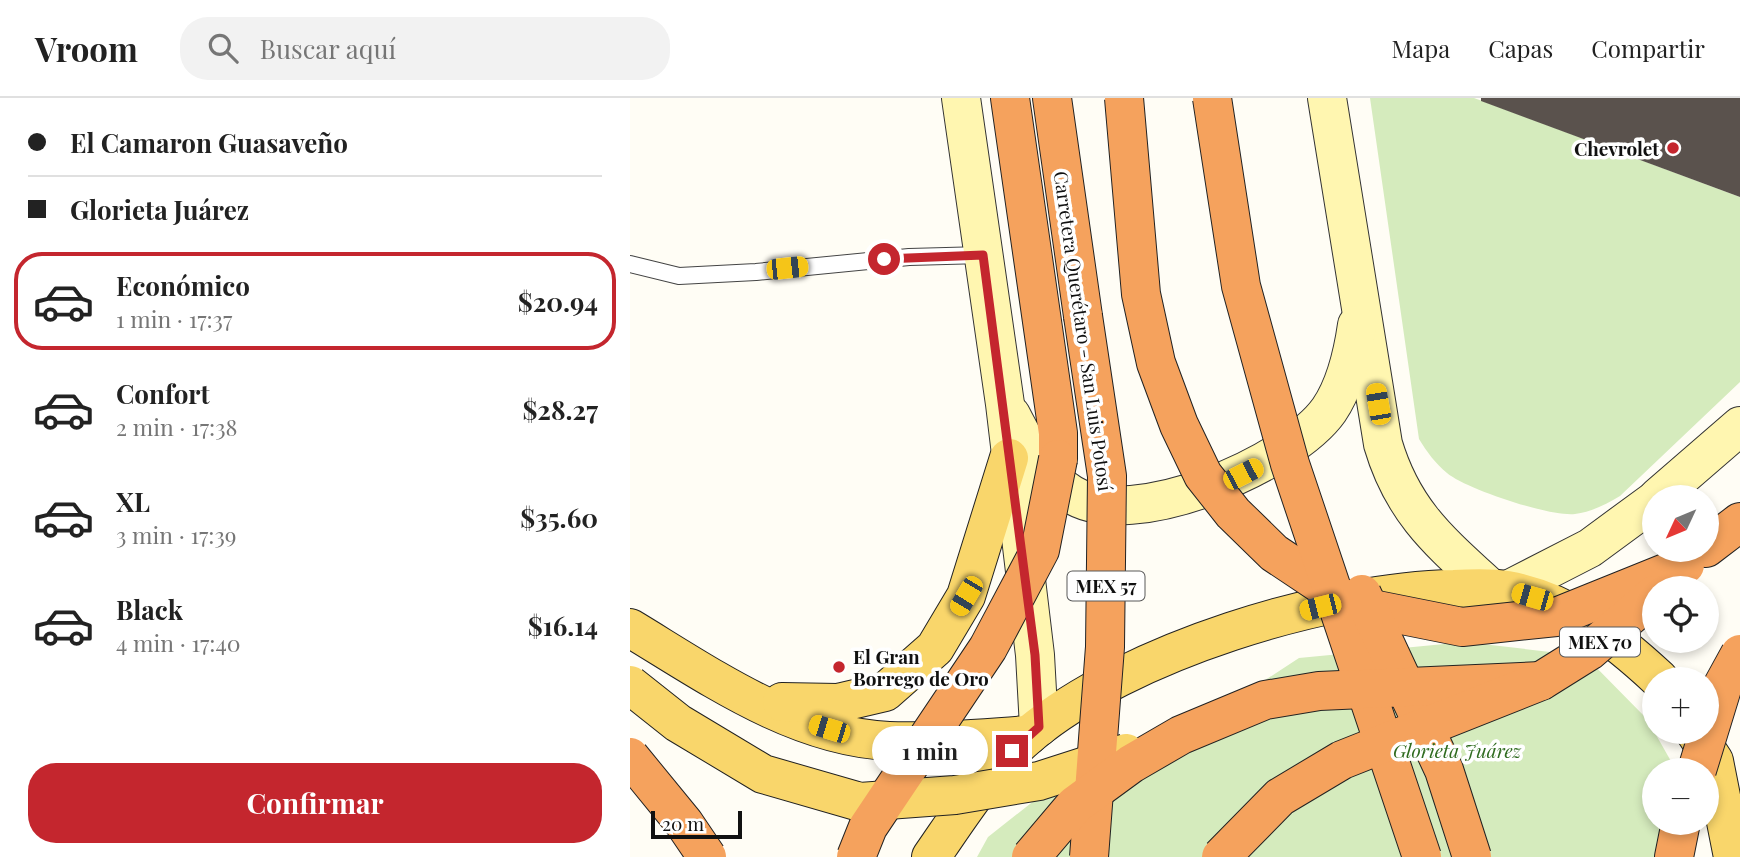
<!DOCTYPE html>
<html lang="es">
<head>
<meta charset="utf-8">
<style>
  body { margin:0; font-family:"Playfair Display",serif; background:#f2f2f2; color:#222; height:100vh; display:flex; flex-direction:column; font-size:26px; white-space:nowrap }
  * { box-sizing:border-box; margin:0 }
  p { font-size:23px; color:#767676 }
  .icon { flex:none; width:38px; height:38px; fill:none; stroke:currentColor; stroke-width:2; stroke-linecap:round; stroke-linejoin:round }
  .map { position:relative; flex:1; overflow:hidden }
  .panel { display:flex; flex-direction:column; background:#fff; width:630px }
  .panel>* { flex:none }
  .hud { display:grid; align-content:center; height:154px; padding:0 28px; background:#fff }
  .needle { width:46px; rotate:226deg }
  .controls { position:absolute; left:1012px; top:387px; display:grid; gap:14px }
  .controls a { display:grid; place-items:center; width:77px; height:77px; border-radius:50%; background:#fff; box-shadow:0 4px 10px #0003; font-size:35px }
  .scale { position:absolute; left:21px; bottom:18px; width:91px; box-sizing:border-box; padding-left:7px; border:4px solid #111; border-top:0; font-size:19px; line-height:24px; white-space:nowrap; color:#111; -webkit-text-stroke:5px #fff; paint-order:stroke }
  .end { position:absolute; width:32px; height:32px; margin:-16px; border:9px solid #c4262e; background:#fff; box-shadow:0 0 0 4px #fff }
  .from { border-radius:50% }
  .bubble { position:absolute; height:49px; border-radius:24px; background:#fff; box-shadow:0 4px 10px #0003; font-size:23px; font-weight:700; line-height:49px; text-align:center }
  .car { position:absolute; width:21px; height:42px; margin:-21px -10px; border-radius:9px; box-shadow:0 0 5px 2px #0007; background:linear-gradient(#f5c518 24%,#345 0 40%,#f5c518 0 76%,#345 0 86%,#f5c518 0) }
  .hud b { display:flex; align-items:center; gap:24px; height:66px; font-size:26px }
  .hud b+b { border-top:2px solid #e0e0e0 }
  .hud i { width:18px; height:18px; background:#222 }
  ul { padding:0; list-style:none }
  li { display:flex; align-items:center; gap:21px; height:98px; margin:0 14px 10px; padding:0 14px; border:4px solid transparent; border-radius:28px }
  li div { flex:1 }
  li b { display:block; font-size:26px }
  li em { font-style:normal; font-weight:700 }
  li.current { border-color:#c4262e }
  li>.icon { width:63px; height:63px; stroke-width:1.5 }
  .button { display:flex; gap:14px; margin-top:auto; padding:14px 28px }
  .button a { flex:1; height:80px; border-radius:28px; background:#c4262e; color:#fff; font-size:28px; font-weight:700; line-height:80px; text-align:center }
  header { display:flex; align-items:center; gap:42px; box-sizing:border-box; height:98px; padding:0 35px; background:#fff; border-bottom:2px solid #e0e0e0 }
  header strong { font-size:33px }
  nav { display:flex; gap:38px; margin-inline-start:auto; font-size:24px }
  .search { width:490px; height:63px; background:#f2f2f2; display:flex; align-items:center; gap:18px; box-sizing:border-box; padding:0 24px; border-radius:28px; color:#767676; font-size:26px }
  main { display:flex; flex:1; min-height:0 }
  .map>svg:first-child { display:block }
  .green { fill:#d5ebbd }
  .building { fill:#5a524d }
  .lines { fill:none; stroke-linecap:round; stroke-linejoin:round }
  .lane-casing { stroke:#444; stroke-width:18 }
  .secondary-casing { stroke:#333; stroke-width:40 }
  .primary-casing { stroke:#222; stroke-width:40 }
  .highway-casing { stroke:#222; stroke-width:40 }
  .lane { stroke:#fff; stroke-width:16 }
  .secondary { stroke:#fff6b0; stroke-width:38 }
  .primary { stroke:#f9d66b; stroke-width:38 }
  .highway { stroke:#f5a25d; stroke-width:38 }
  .primary-bridge-casing { stroke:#222; stroke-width:40; stroke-linecap:butt }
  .highway-bridge-casing { stroke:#222; stroke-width:40; stroke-linecap:butt }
  .primary-bridge { stroke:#f9d66b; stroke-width:38 }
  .highway-bridge { stroke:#f5a25d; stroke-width:38 }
  .route { stroke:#c4262e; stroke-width:9 }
  .poi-dot { fill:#c4262e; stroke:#fff; stroke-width:2.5 }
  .labels { text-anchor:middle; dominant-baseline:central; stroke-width:7; stroke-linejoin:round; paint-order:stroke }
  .shield { fill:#fff; stroke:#585858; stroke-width:2 }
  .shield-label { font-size:18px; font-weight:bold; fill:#111 }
  .poi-label { font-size:19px; font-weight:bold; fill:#111; stroke:#fff; text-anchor:end }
  .street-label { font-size:19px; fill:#111; stroke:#fff }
  .park-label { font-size:19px; font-style:italic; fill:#2f6b1f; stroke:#fff }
</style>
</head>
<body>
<header>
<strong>Vroom</strong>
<div class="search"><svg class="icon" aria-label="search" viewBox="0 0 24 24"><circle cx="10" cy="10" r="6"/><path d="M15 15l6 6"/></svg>Buscar aquí</div>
<nav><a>Mapa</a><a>Capas</a><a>Compartir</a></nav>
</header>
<main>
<section class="panel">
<div class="hud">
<b><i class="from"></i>El Camaron Guasaveño</b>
<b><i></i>Glorieta Juárez</b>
</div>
<ul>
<li class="current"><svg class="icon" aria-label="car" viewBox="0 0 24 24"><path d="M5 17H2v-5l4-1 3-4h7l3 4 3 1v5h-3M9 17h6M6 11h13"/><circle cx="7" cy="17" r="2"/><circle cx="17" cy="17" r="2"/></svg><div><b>Económico</b><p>1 min · 17:37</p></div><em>$20.94</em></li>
<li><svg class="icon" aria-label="car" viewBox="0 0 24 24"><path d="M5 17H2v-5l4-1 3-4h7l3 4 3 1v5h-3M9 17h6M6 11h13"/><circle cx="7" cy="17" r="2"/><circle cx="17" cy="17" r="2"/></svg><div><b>Confort</b><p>2 min · 17:38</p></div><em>$28.27</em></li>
<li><svg class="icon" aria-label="car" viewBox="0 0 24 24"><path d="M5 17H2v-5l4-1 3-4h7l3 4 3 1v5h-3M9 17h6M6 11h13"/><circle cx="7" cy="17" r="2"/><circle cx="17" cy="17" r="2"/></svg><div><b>XL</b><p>3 min · 17:39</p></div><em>$35.60</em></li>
<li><svg class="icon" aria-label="car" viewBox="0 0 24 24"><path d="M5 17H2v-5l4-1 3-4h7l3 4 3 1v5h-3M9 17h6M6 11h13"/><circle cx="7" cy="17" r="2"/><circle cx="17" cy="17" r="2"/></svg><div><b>Black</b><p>4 min · 17:40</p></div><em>$16.14</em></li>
</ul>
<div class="button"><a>Confirmar</a></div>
</section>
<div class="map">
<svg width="1110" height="759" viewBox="0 0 1110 759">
  <rect width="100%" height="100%" fill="#fffdf5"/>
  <g class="green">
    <path d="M740,0h104l266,99v185l-120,114c-14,8 -28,16 -45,18 -25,3 -109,-25 -128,-41 -12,-10 -20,-21 -28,-34z"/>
    <polygon points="835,544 955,558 1017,621 1046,672 1024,672 1024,724 1056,725 1055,759 347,759 358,739 467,653 551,637 669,560"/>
  </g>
  <polygon class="building" points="851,0 1110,0 1110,99 851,3"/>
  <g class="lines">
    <defs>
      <polyline id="lane" points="0,166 49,178 126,174 279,159 353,157"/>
      <g id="secondary">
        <polyline points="331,0 375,306 405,557 409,629"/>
        <path d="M697,0l56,346c20,68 57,98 107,144"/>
        <path d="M381,317c16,30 30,60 60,79 60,39 220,-30 258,-84 17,-25 24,-57 28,-85"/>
        <polyline points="1028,399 1110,328"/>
        <polyline points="878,492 960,450 1024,403"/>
      </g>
      <g id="primary">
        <path d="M0,530c78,47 165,109 259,113 46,2 94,-3 140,-6"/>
        <polyline points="152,604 208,605 255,594 305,550 336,498 379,360"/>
        <polyline points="1065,634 1084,663 1103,759"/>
        <path d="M301,759c30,-43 58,-89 99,-123 98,-82 297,-143 424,-145 17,-1 35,-2 53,1 61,11 108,48 152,89"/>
      </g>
      <g id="highway">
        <polyline points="380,0 428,335 428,361"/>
        <polyline points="422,0 453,218"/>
        <polyline points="1076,450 1110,424"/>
        <polyline points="1044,759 1051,724"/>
      </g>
    </defs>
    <use href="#lane" class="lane-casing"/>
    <use href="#secondary" class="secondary-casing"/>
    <use href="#primary" class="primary-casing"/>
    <use href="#highway" class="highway-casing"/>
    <use href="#lane" class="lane"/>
    <use href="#secondary" class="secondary"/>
    <use href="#primary" class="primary"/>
    <use href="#highway" class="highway"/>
    <defs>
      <polyline id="primary-bridge" points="0,587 48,625 133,676 230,704 325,697 409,683 496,655"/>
      <g id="highway-bridge">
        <polyline points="494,0 511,196 526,265 549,327 573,377 603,415 644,455 722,507 832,529 926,519 1055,467"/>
        <polyline points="582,0 611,188 660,366 792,759"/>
        <polyline points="453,218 477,378 475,549 459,759"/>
        <polyline points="732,496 814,672 842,759"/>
        <polyline points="0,659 54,725 77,759"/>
        <polyline points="1067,672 1093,587 1110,556"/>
        <polyline points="226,759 238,729 358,550 410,452 428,361"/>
        <polyline points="401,759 445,707 501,666 551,637 635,602 689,593 911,583"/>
        <polyline points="591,759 650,699 712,662 911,583 959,553 1024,497"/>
      </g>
    </defs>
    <use href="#primary-bridge" class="primary-bridge-casing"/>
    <use href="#highway-bridge" class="highway-bridge-casing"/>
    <use href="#primary-bridge" class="primary-bridge"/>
    <use href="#highway-bridge" class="highway-bridge"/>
  </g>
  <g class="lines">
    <polyline class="route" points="254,161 353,157 405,557 409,629 382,653"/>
  </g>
  <g class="poi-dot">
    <circle cx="1043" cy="50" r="7"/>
    <circle cx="209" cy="569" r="7"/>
  </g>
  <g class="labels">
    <g class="shield">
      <rect x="437.5" y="473.5" width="77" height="29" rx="5"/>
      <rect x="930" y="529.5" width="80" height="29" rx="5"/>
    </g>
    <g class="shield-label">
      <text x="476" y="488">MEX 57</text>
      <text x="970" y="544">MEX 70</text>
    </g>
    <g class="poi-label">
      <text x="1029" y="50">Chevrolet</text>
      <text x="223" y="558" text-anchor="start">El Gran<tspan x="223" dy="22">Borrego de Oro</tspan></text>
    </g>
    <g class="street-label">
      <text transform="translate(454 233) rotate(82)">Carretera Querétaro - San Luis Potosí</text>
    </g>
    <g class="park-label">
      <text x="827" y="652">Glorieta Juárez</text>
    </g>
  </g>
</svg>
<div class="controls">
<a><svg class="needle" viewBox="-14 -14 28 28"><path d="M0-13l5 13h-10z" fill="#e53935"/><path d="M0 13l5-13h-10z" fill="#767676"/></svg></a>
<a><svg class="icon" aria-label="locate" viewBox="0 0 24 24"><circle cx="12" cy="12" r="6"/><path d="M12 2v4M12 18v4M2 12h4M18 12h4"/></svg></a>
<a>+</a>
<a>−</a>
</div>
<div class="scale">20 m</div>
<i class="end from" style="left:254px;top:161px"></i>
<i class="end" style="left:382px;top:653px"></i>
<div class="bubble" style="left:242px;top:628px;width:116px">1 min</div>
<i class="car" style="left:157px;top:170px;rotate:84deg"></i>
<i class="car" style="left:748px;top:306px;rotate:350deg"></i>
<i class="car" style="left:613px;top:376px;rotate:63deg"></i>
<i class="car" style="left:336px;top:498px;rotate:211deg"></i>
<i class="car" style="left:902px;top:499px;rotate:286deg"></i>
<i class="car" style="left:690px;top:509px;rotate:256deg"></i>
<i class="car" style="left:199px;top:631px;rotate:287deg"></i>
</div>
</main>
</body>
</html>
